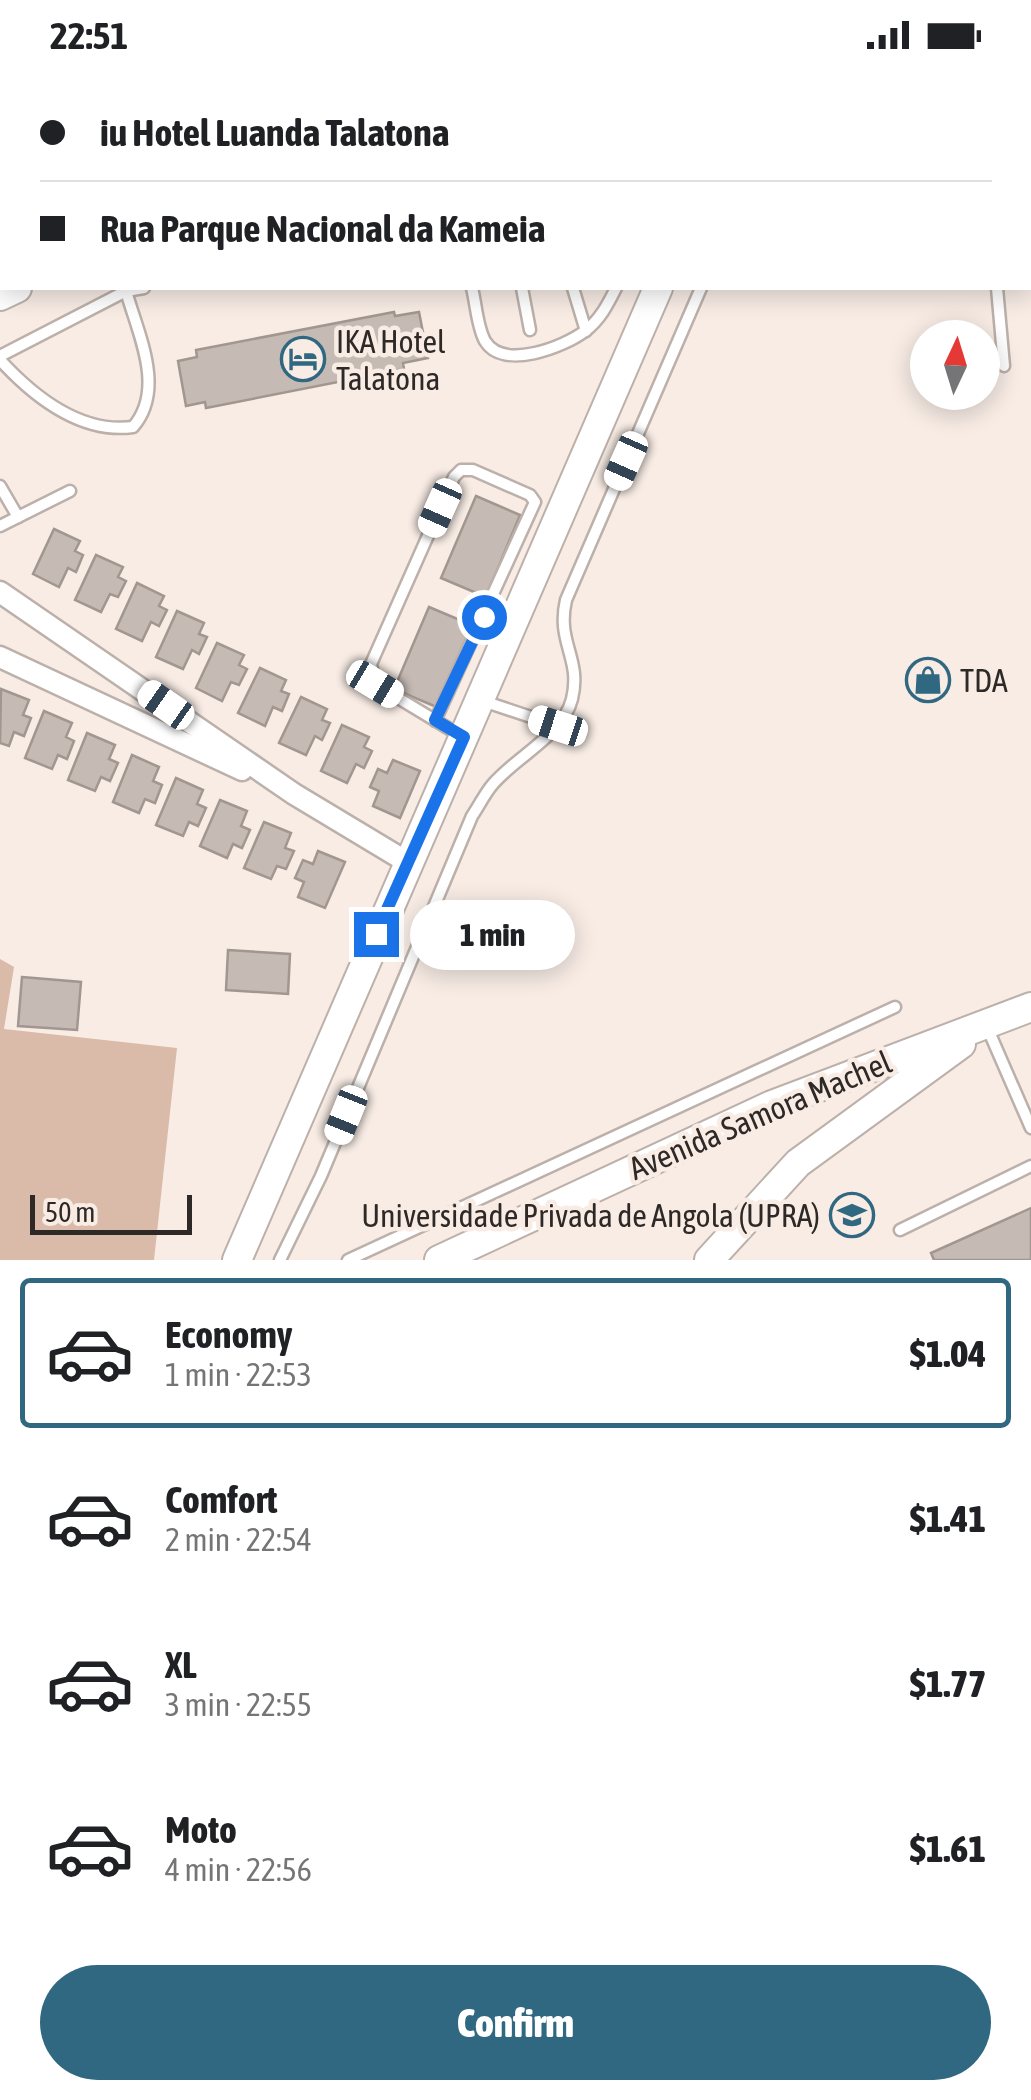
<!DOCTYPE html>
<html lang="en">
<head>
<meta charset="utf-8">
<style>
  body { margin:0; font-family:"Asap Condensed",sans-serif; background:#f6f6f6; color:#202124; height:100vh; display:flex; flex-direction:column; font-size:38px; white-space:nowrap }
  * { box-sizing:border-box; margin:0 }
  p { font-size:32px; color:#757577 }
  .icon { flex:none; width:55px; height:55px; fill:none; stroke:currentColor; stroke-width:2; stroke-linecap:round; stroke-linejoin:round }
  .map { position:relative; height:1190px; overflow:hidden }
  .panel { display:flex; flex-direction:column; background:#fff; flex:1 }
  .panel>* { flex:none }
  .banner { position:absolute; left:0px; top:0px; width:1032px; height:220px; box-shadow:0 5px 25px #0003; display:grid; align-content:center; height:220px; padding:0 40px; background:#fff }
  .needle { width:65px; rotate:4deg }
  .fabs { position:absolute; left:910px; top:250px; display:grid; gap:20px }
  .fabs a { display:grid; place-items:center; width:90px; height:90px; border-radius:50%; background:#fff; box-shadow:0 5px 25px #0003; font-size:50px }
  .scale { position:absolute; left:30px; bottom:25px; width:162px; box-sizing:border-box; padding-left:10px; border:5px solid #2e2926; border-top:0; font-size:28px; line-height:35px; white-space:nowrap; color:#2e2926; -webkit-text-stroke:8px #f8ece5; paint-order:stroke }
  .end { position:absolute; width:45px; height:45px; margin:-22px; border:12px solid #1a73e8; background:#fff; box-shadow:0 0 0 5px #fff }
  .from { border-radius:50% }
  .bubble { position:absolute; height:70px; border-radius:35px; background:#fff; box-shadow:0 5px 25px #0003; font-size:32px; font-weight:800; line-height:70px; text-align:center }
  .car { position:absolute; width:30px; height:60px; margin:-30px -15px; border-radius:12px; box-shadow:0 0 8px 2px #0007; background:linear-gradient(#fff 24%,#345 0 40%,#fff 0 76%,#345 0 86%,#fff 0) }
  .banner b { display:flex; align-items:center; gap:35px; height:95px; font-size:38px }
  .banner b+b { border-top:2px solid #e0e0e0 }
  .banner i { width:25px; height:25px; background:#202124 }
  ul { padding:18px 0 0; list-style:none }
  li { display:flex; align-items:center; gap:30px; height:150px; margin:0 20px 15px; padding:0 20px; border:5px solid transparent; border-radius:10px }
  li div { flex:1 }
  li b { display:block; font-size:38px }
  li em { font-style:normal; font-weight:800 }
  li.selected { border-color:#306882 }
  li>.icon { width:90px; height:90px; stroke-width:1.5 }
  .action { display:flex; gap:20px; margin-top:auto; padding:20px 40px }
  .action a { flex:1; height:115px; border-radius:60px; background:#306882; color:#fff; font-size:40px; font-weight:800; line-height:115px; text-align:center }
  .status { display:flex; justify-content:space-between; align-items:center; height:70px; padding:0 50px; background:#fff; direction:ltr }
  .status svg { height:28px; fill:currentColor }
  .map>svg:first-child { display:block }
  .green { fill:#dabaa9 }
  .building { fill:#c6bab4; stroke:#a29790; stroke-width:2.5 }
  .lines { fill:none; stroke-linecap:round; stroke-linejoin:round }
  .lane-casing { stroke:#bcb0aa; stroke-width:15 }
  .street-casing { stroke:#bcb0aa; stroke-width:25 }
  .secondary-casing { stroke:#bcb0aa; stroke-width:32 }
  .lane { stroke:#fff; stroke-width:10 }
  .street { stroke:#fff; stroke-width:20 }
  .secondary { stroke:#fff; stroke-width:28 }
  .route { stroke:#1a73e8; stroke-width:12 }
  .labels { text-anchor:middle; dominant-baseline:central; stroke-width:9; stroke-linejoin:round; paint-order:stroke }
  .poi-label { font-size:32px; fill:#2e2926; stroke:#f8ece5; text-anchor:start }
  .street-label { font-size:32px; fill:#2e2926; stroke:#f8ece5 }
</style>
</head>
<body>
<div class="status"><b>22:51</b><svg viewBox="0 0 49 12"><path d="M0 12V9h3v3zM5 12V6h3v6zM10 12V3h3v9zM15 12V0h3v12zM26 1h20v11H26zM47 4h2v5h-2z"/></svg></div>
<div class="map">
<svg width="1031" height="1190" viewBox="0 0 1031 1190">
  <rect width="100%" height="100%" fill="#f8ece5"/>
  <polygon class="green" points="0,889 14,897 4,959 177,978 154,1190 0,1190"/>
  <g class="building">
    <polygon points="394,242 395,246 419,242 428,288 403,293 404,299 206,338 205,332 186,336 178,291 197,287 196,280"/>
    <polygon points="476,426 520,445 486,527 441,508"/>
    <polygon points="54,459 80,471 75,481 83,485 76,502 68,498 59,517 33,504"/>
    <polygon points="96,485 123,497 118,507 126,511 118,527 110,524 101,542 75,530"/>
    <polygon points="137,513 164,526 159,536 167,540 159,556 151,552 142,571 116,559"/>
    <polygon points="429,537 474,556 439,638 394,619"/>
    <polygon points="177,541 204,553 199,564 207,567 199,584 192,580 183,599 156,587"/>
    <polygon points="217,573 244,585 239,595 247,599 239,615 231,612 222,631 196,618"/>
    <polygon points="260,598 286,610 281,621 289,624 282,641 273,637 265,656 238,643"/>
    <polygon points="1,619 29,630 23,645 31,648 24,666 14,662 9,676 0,673"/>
    <polygon points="301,627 327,639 322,650 330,653 322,670 315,666 306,685 279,673"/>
    <polygon points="44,641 72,653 66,667 74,671 67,689 58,685 52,699 25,688"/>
    <polygon points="342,655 369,667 364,677 372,681 364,698 356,694 347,713 321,701"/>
    <polygon points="87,663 115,675 109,689 118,693 110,711 101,707 95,721 68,710"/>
    <polygon points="132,685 159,697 153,711 162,715 155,733 145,729 139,743 113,732"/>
    <polygon points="393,690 420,701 400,748 373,736 379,721 370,717 378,699 387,703"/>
    <polygon points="176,708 203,720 197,734 206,738 198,756 189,752 183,766 156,755"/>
    <polygon points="220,730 247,741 241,756 250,760 242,778 233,774 227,788 200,776"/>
    <polygon points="264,752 291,763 285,778 294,781 286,799 277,796 271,809 244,798"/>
    <polygon points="318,781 345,792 325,838 298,827 304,812 295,808 303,790 313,794"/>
    <polygon points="228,880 290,884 288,924 226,920"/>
    <polygon points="22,907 81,912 77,960 18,956"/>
    <polygon points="1031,1138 1031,1190 934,1190 931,1183"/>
  </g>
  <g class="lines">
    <defs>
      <g id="lane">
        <polyline points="842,0 843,2"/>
        <path d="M472,218c4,15 5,39 13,53 18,30 79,6 100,-10 15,-11 23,-27 31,-43"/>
        <polyline points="522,218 530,260"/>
        <polyline points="573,218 586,261"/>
        <polyline points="997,218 1004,296"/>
        <polyline points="0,286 126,221 144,218"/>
        <path d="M0,290c34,37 81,74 133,67 33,-38 5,-93 -7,-136"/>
        <polyline points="0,416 18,447 0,456"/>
        <polyline points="18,447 70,421"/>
        <polyline points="483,631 558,656"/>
        <polyline points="435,651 535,432 530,425 473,400 461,400 454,407 371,594 375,614 461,666"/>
        <polyline points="987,957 1031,1058"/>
        <polyline points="900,1160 1031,1096"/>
        <path d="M280,1190l41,-84 151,-360c7,-10 13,-23 21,-32 24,-28 70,-49 79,-85 10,-41 -16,-56 -6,-99l135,-312"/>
        <polyline points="348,1190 895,937"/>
      </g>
      <g id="street">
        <polyline points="317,0 317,2"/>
        <polyline points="711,0 711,2"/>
        <polyline points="57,2 62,0"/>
        <polyline points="280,2 281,0"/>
        <polyline points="0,33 2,32"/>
        <polyline points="0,522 294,724 407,792"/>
        <polyline points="0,587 242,700"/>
      </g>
      <g id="secondary">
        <polyline points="1030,40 1031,40"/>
        <polyline points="0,226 17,218"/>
        <polyline points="237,1190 658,218"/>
        <polyline points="439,1190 772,1035 1031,937"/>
        <polyline points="709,1190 798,1093 961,974"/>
      </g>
    </defs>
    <use href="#lane" class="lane-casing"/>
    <use href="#street" class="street-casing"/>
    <use href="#secondary" class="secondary-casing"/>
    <use href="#lane" class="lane"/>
    <use href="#street" class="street"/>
    <use href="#secondary" class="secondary"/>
  </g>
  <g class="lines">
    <polyline class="route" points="376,864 464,667 435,650 484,547"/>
  </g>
  <defs>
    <symbol id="hotel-ring" viewBox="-11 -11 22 22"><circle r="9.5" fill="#f8ece5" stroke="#306882" stroke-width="1.5"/><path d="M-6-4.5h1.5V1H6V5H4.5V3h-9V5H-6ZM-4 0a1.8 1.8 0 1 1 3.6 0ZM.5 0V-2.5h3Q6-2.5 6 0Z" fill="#306882"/></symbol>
    <symbol id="shop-ring" viewBox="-11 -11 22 22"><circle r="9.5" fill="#f8ece5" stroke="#306882" stroke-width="1.5"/><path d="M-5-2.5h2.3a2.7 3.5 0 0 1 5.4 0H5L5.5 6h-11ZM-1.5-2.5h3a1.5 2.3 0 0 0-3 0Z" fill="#306882"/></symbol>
    <symbol id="university-ring" viewBox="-11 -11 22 22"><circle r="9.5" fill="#f8ece5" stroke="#306882" stroke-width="1.5"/><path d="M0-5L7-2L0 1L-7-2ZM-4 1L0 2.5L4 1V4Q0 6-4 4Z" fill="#306882"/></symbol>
  </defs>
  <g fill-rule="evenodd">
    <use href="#hotel-ring" x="278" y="264" width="50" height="50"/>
    <use href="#shop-ring" x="903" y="585" width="50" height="50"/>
    <use href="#university-ring" x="827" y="1120" width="50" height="50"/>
  </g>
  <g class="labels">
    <g class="poi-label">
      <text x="336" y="271">IKA Hotel<tspan x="336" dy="37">Talatona</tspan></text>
      <text x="960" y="610">TDA</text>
      <text x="820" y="1145" text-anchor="end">Universidade Privada de Angola (UPRA)</text>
    </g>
    <g class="street-label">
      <text transform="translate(760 1045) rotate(-23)">Avenida Samora Machel</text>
    </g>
  </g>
</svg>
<div class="fabs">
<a><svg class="needle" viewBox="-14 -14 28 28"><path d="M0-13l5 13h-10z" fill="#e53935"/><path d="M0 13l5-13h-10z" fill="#757577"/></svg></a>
</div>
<div class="scale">50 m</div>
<i class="end from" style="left:484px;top:547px"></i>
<i class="end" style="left:376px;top:864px"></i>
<div class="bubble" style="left:410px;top:830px;width:165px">1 min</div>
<i class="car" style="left:626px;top:391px;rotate:204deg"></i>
<i class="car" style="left:440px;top:438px;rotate:204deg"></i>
<i class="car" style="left:375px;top:614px;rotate:121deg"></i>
<i class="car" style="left:166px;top:635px;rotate:305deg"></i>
<i class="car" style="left:558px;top:656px;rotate:288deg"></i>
<i class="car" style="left:346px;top:1045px;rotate:202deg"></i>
<div class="banner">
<b><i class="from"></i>iu Hotel Luanda Talatona</b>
<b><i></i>Rua Parque Nacional da Kameia</b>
</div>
</div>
<section class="panel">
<ul>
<li class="selected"><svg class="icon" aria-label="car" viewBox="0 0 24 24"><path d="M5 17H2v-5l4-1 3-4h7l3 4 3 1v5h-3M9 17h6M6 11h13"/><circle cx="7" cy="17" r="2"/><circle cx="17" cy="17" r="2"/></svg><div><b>Economy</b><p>1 min · 22:53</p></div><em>$1.04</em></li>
<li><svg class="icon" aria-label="car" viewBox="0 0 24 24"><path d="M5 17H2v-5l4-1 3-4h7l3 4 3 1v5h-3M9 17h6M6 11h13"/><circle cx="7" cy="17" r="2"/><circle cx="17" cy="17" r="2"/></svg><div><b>Comfort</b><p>2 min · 22:54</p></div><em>$1.41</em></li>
<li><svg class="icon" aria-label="car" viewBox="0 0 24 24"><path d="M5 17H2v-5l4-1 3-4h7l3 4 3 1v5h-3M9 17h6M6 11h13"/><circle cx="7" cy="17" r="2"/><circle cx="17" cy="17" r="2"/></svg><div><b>XL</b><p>3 min · 22:55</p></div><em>$1.77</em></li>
<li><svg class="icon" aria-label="car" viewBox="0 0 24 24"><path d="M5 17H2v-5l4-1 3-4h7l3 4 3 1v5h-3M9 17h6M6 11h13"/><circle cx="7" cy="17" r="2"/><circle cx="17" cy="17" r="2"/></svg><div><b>Moto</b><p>4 min · 22:56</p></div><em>$1.61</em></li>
</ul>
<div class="action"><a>Confirm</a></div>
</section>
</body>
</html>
